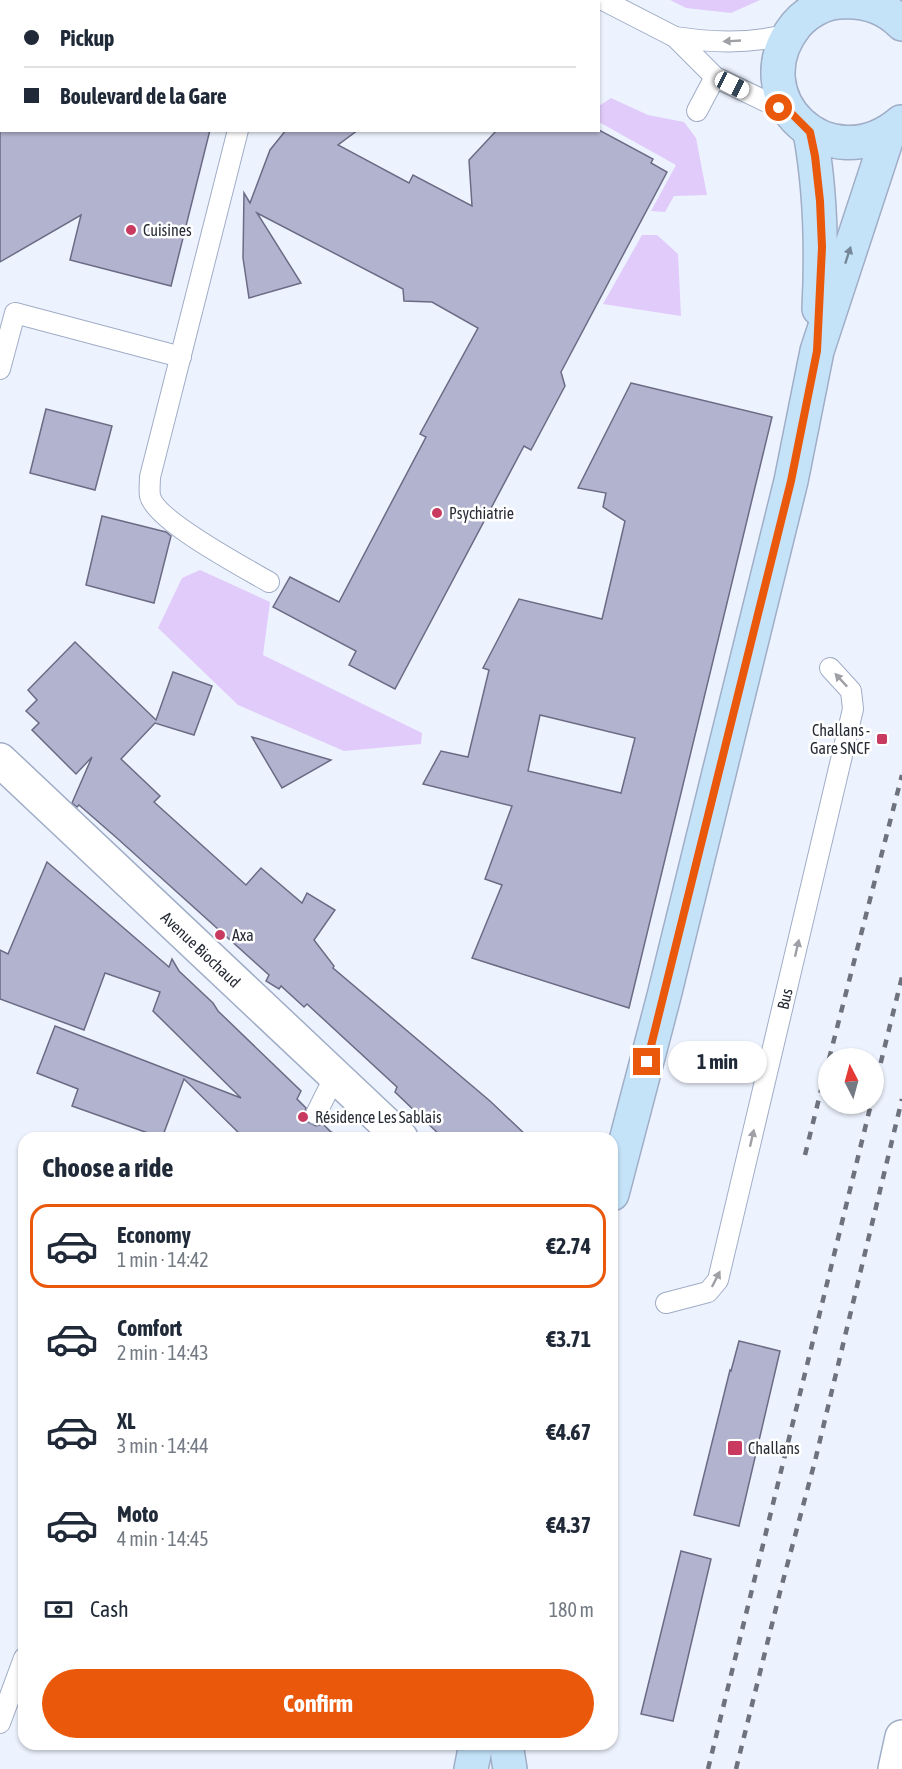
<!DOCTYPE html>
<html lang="en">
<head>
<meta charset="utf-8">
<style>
  body { margin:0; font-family:"Asap Condensed",sans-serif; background:#f6f6f7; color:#1f2937; height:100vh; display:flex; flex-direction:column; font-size:22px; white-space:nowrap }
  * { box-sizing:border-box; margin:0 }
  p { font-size:20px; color:#747a83 }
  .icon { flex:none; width:33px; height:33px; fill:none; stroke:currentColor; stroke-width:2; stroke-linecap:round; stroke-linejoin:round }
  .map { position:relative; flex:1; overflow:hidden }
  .panel { position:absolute; left:18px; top:1132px; width:600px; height:618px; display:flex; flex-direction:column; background:#fff; border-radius:18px; box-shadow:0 2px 4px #0004 }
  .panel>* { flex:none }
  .hud { position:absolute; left:0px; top:0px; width:600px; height:132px; box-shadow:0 2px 4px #0004; display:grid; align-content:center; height:132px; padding:0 24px; background:#fff }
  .needle { width:39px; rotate:354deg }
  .fabs { position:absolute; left:818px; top:1048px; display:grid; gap:12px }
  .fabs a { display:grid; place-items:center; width:66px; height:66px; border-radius:50%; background:#fff; box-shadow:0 2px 4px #0004; font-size:30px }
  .end { position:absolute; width:27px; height:27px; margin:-14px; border:8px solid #ea580c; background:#fff; box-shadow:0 0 0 3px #fff }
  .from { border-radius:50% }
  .bubble { position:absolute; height:42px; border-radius:21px; background:#fff; box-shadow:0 2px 4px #0004; font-size:20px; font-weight:700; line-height:42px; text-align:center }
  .car { position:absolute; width:18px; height:36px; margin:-18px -9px; border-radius:8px; box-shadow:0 0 4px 2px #0007; background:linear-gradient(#fff 24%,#345 0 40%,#fff 0 76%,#345 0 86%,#fff 0) }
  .hud b { display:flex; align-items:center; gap:21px; height:57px; font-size:22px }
  .hud b+b { border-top:2px solid #e0e1e3 }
  .hud i { width:15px; height:15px; background:#1f2937 }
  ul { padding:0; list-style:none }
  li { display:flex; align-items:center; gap:18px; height:84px; margin:0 12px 9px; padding:0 12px; border:3px solid transparent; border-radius:18px }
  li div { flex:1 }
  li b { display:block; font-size:22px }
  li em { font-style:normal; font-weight:700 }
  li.on { border-color:#ea580c }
  li>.icon { width:54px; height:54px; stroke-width:1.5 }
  h2 { padding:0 24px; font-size:27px; line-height:72px }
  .pay { display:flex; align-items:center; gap:15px; height:66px; padding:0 24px; font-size:22px }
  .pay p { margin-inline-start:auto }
  .action { display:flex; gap:12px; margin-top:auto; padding:12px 24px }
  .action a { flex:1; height:69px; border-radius:36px; background:#ea580c; color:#fff; font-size:24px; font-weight:700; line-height:69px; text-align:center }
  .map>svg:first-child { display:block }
  .green { fill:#e1cbfa }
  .building { fill:#b2b3ce; stroke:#6b6b85; stroke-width:1.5; fill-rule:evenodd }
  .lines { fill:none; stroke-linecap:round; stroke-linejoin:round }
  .lane-casing { stroke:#a0adc6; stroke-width:22 }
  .street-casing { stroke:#a0adc6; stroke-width:36 }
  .secondary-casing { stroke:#a0adc6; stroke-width:36 }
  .lane { stroke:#fff; stroke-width:20 }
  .street { stroke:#fff; stroke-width:33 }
  .secondary { stroke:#c4e3f9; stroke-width:33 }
  .rail { stroke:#6d727d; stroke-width:4.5; stroke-dasharray:8 8; stroke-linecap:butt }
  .oneway { fill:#9ea0a5 }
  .oneway2 { fill:#768898 }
  .route { stroke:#ea580c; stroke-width:8 }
  .poi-dot { fill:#c93a61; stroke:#fff; stroke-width:2 }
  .labels { text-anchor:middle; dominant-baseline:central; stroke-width:5; stroke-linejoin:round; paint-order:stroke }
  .poi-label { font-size:16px; fill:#272c36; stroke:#fff; text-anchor:start }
  .street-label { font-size:16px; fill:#272c36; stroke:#fff }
</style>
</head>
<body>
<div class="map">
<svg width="902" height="1769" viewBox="0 0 902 1769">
  <rect width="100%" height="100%" fill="#edf3fe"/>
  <g class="green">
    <polygon points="670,0 760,0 731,13 686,8"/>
    <polygon points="611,98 648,115 684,122 696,138 707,195 674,196 665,212 651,211 676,165 599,122 599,106"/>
    <polygon points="642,235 657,235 678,254 681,316 603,304"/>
    <polygon points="200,570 270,602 263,655 422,733 421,744 344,751 238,705 158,628 182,578"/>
  </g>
  <g class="building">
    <polygon points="0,130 210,130 171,286 70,260 81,215 0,262"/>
    <polygon points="286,130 358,130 338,145 409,183 413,175 472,206 469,160 497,130 599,130 653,159 651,163 667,172 561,372 565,386 531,450 524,446 395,689 349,665 356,651 273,607 290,577 339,602 426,437 420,434 478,328 432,302 404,301 403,289 257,213 301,283 249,298 243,258 244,193 250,203 270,150"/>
    <path d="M631,383l141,34 -143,591 -157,-50 30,-73 -17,-6 27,-73 -89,-22 18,-33 27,6 21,-87 -6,-2 36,-69 83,20 23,-98 -22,-14 3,-14 -28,-5zM540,715l95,23 -14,55 -93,-22z"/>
    <polygon points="46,409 112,426 95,490 30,473"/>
    <polygon points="102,516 166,532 171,536 154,603 86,585"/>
    <polygon points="75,642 156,720 173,672 212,686 194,735 155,723 121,759 160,796 154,802 246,885 261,868 302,903 307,893 335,910 314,940 334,966 333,968 490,1101 529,1138 443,1138 395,1092 397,1087 307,1004 304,1007 281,986 279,989 266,981 269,975 118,839 79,805 77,807 72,803 92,757 76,774 32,730 39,723 26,711 37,700 28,690"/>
    <polygon points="252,737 331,760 282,788"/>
    <polygon points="47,862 169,967 172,959 179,971 213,1003 218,1011 301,1091 297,1099 306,1108 304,1114 306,1121 316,1126 323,1124 331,1132 341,1136 340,1138 244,1138 184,1079 162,1138 72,1106 78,1089 37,1073 55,1026 241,1098 153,1011 160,992 105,973 84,1030 0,999 0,950 8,954"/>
    <polygon points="739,1341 780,1351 739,1526 694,1515 730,1370 731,1371"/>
    <polygon points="681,1551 711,1559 673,1721 641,1714"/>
  </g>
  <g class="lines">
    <defs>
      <g id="lane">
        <polyline points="603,0 675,37 715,77 792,114"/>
        <polyline points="270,2 271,0"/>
        <path d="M675,37c38,6 76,7 114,-3"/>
        <polyline points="697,111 715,77"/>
        <path d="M238,130l-88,347c0,6 -1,13 0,19 6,25 95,72 119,86"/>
        <polyline points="0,369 15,313 181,357"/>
        <polyline points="316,1114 335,1076"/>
        <path id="s1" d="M666,1303l42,-11 10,-12 135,-571 -2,-18 -21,-23"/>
        <polyline points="0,1723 24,1658"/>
      </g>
      <g id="street">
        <path id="s2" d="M0,760l401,378"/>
        <polyline points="895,1769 902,1737"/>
      </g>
      <g id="secondary">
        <path d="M901,122c-72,61 -162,-26 -105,-97 10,-12 27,-22 43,-23 24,-2 46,4 63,22"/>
        <path d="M810,132c11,59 12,117 9,177"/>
        <polyline points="612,1194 664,996 791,481 817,351 889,132"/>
        <polyline points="506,1744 510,1769"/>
        <polyline points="471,1769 476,1744"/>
      </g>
    </defs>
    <use href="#lane" class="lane-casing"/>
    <use href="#street" class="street-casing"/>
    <use href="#secondary" class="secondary-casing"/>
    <use href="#lane" class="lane"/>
    <use href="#street" class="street"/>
    <use href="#secondary" class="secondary"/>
    <g class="rail">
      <polyline points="829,1059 902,775"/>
      <polyline points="873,1094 902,977"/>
      <polyline points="805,1155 828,1062"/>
      <polyline points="708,1769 871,1104"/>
      <polyline points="736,1769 780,1592 815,1461 902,1099"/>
    </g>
  </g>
  <defs><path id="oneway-solid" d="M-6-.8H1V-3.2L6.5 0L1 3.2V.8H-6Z" transform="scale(1.5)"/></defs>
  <g class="oneway">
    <use href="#oneway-solid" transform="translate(732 41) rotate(177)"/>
    <use href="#oneway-solid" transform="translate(841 680) rotate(-133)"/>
    <use href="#oneway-solid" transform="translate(797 948) rotate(-77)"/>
    <use href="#oneway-solid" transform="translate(752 1138) rotate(-77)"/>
    <use href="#oneway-solid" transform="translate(716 1279) rotate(-63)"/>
  </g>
  <use class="oneway2" href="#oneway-solid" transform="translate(848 255) rotate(-72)"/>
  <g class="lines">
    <polyline class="route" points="647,1062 791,481 817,351 822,247 820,201 815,156 810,132 792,114 779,108"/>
  </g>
  <g class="poi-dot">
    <circle cx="131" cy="230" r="6"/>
    <circle cx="437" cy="513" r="6"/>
    <rect x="876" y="733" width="12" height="12" rx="3"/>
    <circle cx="220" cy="935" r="6"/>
    <circle cx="303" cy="1117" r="6"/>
    <rect x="727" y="1440" width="16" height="16" rx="3"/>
  </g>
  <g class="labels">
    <g class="poi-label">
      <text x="143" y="230">Cuisines</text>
      <text x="449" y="513">Psychiatrie</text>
      <text x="870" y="730" text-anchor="end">Challans -<tspan x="870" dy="18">Gare SNCF</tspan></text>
      <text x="232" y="935">Axa</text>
      <text x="315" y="1117">Résidence Les Sablais</text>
      <text x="748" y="1448">Challans</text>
    </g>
    <g class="street-label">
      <text stroke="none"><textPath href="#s2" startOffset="276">Avenue Biochaud</textPath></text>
      <text stroke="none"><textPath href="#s1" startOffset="348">Bus</textPath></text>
    </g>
  </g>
</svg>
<div class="fabs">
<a><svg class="needle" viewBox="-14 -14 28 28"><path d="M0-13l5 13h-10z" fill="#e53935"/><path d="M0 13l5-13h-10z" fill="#747a83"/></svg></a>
</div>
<i class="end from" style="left:779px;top:108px"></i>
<i class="end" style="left:647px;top:1062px"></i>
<div class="bubble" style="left:668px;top:1041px;width:99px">1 min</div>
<i class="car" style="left:732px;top:85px;rotate:117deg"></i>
<div class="hud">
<b><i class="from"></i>Pickup</b>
<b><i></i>Boulevard de la Gare</b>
</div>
<section class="panel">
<h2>Choose a ride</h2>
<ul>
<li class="on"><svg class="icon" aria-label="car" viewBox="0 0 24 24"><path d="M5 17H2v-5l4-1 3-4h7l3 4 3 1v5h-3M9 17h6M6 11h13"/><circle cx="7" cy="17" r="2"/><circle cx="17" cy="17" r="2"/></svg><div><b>Economy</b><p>1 min · 14:42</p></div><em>€2.74</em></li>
<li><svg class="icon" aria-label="car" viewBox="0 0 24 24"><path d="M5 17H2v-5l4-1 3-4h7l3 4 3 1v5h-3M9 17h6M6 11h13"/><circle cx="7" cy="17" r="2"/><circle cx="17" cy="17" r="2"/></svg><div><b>Comfort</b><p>2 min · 14:43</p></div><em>€3.71</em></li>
<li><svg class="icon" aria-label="car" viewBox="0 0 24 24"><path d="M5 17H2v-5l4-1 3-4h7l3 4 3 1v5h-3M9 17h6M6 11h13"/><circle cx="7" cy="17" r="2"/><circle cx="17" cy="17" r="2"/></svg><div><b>XL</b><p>3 min · 14:44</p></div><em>€4.67</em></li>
<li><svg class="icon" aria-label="car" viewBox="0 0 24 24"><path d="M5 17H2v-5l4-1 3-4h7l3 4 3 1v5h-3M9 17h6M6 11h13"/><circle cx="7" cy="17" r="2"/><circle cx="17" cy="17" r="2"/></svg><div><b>Moto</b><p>4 min · 14:45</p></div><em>€4.37</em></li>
</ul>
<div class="pay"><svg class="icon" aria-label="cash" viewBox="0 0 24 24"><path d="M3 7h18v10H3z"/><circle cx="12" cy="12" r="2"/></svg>Cash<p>180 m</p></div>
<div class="action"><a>Confirm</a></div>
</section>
</div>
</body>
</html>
